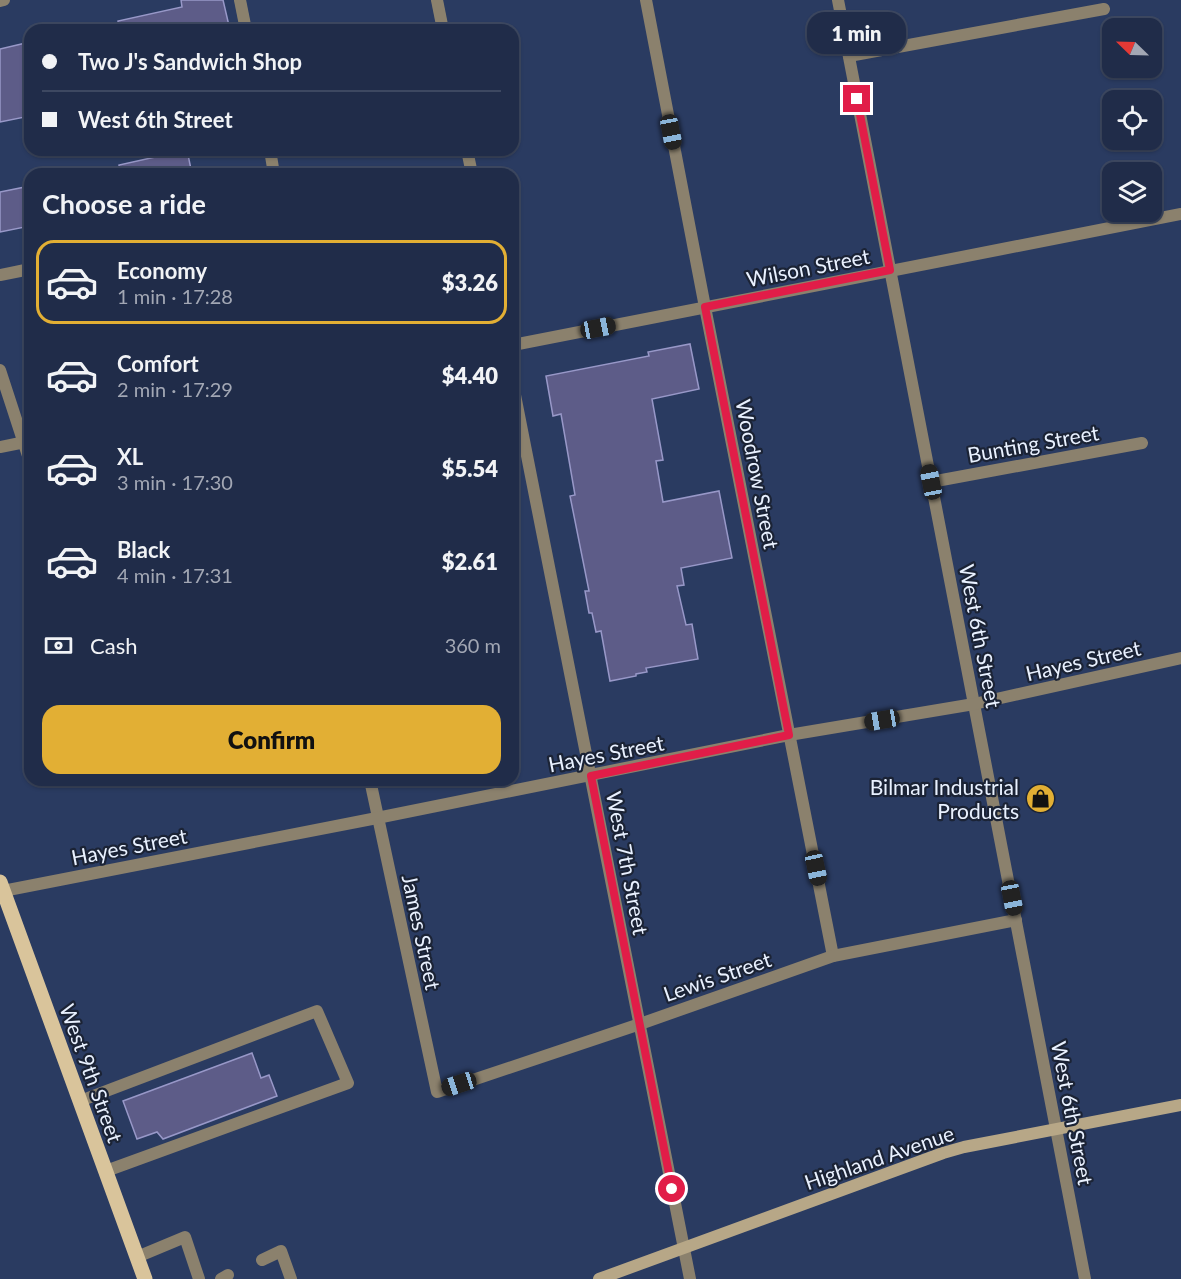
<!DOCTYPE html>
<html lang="en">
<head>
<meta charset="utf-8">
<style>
  body { margin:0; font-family:Lato,sans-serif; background:#283450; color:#f1f3f6; height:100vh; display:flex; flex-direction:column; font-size:22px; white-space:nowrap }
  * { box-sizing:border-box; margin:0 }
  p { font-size:20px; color:#a2a7b4 }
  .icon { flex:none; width:33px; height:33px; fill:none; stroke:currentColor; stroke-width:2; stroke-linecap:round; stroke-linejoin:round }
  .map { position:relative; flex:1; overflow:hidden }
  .side { position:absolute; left:24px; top:168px; width:495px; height:618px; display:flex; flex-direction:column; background:#202c49; border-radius:18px; box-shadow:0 2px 4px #0004,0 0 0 2px #3d4861 }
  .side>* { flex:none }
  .top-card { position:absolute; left:24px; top:24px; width:495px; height:132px; border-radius:18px; box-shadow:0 2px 4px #0004,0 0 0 2px #3d4861; display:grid; align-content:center; height:132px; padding:0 18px; background:#202c49 }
  .needle { width:39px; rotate:293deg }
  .buttons { position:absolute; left:1102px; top:18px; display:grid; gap:12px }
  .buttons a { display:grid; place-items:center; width:60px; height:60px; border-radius:12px; background:#202c49; box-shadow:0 2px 4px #0004,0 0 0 2px #3d4861; font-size:30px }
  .end { position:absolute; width:27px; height:27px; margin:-14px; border:8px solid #e11d48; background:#fff; box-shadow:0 0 0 3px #fff }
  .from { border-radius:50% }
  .bubble { position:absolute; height:42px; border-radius:18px; background:#202c49; box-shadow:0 2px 4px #0004,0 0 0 2px #3d4861; font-size:20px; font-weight:800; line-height:42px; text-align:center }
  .car { position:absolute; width:18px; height:36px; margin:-18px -9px; border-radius:8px; box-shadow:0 0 4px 2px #0007; background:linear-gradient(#222 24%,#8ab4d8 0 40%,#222 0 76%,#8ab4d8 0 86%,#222 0) }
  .top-card b { display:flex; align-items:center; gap:21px; height:57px; font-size:22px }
  .top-card b+b { border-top:2px solid #3d4861 }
  .top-card i { width:15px; height:15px; background:#f1f3f6 }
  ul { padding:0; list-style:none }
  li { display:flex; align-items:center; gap:18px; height:84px; margin:0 12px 9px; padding:0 6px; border:3px solid transparent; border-radius:18px }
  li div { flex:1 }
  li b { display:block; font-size:22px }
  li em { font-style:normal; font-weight:800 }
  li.current { border-color:#e2af34 }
  li>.icon { width:54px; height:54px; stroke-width:1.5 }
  h2 { padding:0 18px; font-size:27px; line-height:72px }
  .pay { display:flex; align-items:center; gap:15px; height:66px; padding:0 18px; font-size:22px }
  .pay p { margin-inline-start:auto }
  .button { display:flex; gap:12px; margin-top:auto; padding:12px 18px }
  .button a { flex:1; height:69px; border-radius:18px; background:#e2af34; color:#111; font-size:24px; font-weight:800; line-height:69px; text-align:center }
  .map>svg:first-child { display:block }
  .building { fill:#5d5c88; stroke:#9898c8; stroke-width:1.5 }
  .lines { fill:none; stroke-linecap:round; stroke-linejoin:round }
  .service { stroke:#8b816d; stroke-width:12 }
  .minor { stroke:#8b816d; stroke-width:12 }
  .secondary { stroke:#b7a787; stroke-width:12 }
  .primary { stroke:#d9c49b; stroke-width:15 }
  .route { stroke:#e11d48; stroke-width:8 }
  .labels { text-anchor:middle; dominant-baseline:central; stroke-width:4.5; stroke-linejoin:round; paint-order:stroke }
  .street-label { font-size:21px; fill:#e9f1ff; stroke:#1b2335 }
  .poi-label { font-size:21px; fill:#e9f1ff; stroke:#1b2335; text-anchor:end }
</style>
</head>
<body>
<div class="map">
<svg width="1181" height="1279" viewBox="0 0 1181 1279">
  <rect width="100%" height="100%" fill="#2a3b61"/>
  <g class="building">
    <polygon points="181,0 223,0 230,30 119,30 118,21 182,7"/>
    <polygon points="30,42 30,116 0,122 0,49"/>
    <polygon points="187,150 192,174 120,174 119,165"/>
    <polygon points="30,186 30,226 0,232 0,192"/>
    <polygon points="690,344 699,389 652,399 663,460 656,461 663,502 719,491 732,558 681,568 684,585 677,586 686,625 692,624 698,659 646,668 647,672 636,674 636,676 610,681 601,631 596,632 592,613 589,613 585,591 589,591 570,496 575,495 561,414 553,416 546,376 649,356 648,352"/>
    <polygon points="252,1053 261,1078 269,1075 277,1096 163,1139 157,1132 137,1139 123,1101"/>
  </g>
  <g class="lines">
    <g class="service">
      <polyline points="240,0 246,30"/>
      <polyline points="646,0 705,307 833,956"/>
      <polyline points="270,150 274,174"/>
      <polyline points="0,275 30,269"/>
      <polyline points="0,370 30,462"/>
      <polyline points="931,482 1142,443"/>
      <polyline points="370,780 437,1092 640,1024 833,956 1016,920"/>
      <polyline points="80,1101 317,1011 348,1083 106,1171"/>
      <polyline points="137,1257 185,1237 199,1279"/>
      <polyline points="262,1260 281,1251 291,1279"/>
      <polyline points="221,1279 228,1275"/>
    </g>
    <g class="minor">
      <polyline points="437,0 443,30"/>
      <polyline points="838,0 1085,1279"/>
      <polyline points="0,1 4,0"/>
      <polyline points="849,56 1104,9"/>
      <polyline points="467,150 472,174"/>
      <polyline points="513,345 1181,214"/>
      <polyline points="513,385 690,1279"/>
      <polyline points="0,447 30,441"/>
      <polyline points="3,891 377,818 789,735 974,704 1181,658"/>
    </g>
    <polyline class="secondary" points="599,1279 943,1153 964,1147 1181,1105"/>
    <polyline class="primary" points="0,882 145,1279"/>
  </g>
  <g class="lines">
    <polyline class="route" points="672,1189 591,776 789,735 705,307 890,270 857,99"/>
  </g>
  <defs>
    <symbol id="shop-disc" viewBox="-11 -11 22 22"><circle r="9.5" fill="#e2af34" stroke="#1b2335"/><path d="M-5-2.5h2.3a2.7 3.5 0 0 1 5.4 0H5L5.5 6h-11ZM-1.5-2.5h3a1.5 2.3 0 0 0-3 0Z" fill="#111"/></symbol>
  </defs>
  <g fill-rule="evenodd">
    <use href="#shop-disc" x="1024" y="782" width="33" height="33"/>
  </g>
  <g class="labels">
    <g class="street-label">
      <text transform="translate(808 267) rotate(-11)">Wilson Street</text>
      <text transform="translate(1033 443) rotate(-10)">Bunting Street</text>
      <text transform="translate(758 474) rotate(79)">Woodrow Street</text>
      <text transform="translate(981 636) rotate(79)">West 6th Street</text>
      <text transform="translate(1083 660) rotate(-13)">Hayes Street</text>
      <text transform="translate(606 753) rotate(-11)">Hayes Street</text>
      <text transform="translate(129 846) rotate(-11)">Hayes Street</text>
      <text transform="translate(628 863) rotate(79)">West 7th Street</text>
      <text transform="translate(422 932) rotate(78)">James Street</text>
      <text transform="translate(717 976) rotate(-19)">Lewis Street</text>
      <text transform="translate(92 1073) rotate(70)">West 9th Street</text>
      <text transform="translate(1073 1113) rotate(79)">West 6th Street</text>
      <text transform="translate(879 1157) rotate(-19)">Highland Avenue</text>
    </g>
    <g class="poi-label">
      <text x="1019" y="786">Bilmar Industrial<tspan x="1019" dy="24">Products</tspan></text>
    </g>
  </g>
</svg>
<div class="buttons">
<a><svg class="needle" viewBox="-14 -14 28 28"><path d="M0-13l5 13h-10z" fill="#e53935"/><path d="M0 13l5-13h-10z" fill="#a2a7b4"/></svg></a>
<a><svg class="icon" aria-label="locate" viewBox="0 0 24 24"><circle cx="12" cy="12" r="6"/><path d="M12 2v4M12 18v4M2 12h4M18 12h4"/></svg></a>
<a><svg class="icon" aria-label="layers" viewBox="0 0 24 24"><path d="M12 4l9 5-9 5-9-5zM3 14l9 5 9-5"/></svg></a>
</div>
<i class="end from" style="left:672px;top:1189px"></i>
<i class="end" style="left:857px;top:99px"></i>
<div class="bubble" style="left:807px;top:12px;width:99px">1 min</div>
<i class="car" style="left:671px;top:132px;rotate:169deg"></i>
<i class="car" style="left:598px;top:328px;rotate:79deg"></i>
<i class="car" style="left:931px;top:482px;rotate:349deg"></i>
<i class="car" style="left:882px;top:720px;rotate:260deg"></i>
<i class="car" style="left:816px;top:868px;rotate:168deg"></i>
<i class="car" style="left:1012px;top:898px;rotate:169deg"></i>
<i class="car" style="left:459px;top:1084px;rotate:252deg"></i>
<div class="top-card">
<b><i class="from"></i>Two J's Sandwich Shop</b>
<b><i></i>West 6th Street</b>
</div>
<section class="side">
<h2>Choose a ride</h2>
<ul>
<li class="current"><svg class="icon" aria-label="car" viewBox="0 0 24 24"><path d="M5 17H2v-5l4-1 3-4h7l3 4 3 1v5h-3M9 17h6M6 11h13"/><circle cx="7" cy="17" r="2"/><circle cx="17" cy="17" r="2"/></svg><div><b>Economy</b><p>1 min · 17:28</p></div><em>$3.26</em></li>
<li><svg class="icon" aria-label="car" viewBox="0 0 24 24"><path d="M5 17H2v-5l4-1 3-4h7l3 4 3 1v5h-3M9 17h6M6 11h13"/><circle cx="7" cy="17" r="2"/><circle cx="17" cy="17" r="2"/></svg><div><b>Comfort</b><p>2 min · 17:29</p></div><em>$4.40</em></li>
<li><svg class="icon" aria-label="car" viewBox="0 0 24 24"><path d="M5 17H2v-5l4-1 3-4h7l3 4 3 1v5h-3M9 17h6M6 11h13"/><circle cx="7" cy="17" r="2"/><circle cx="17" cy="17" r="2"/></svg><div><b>XL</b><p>3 min · 17:30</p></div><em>$5.54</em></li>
<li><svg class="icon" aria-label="car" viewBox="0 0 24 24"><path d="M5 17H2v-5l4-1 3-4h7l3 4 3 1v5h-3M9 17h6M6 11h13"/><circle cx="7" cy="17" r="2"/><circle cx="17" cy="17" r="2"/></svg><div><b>Black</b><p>4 min · 17:31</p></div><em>$2.61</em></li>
</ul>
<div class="pay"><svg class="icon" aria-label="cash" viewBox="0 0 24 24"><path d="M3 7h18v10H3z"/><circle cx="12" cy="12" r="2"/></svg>Cash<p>360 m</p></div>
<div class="button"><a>Confirm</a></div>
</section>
</div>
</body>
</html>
